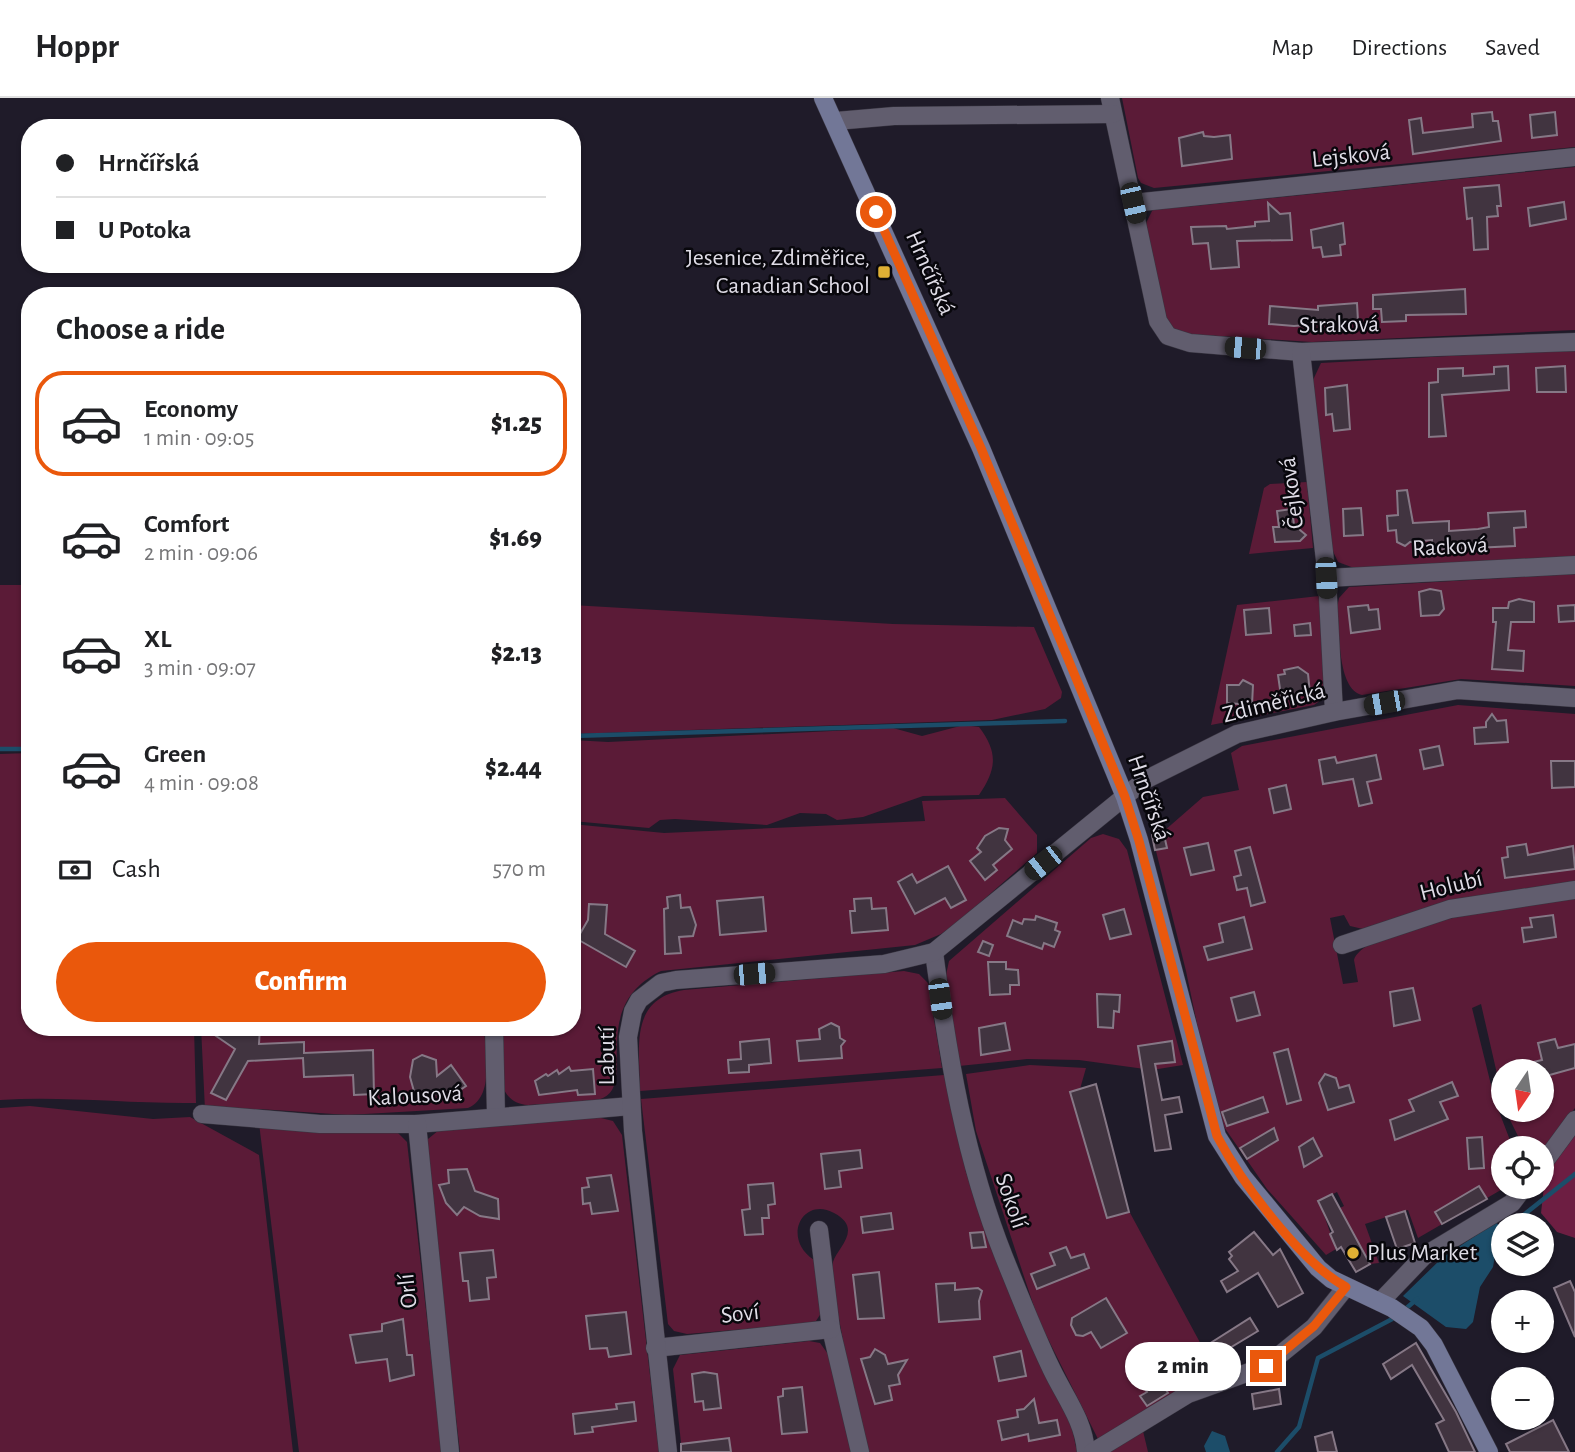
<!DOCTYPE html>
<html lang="en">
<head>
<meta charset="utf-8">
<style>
  body { margin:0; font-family:"Alegreya Sans",sans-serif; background:#f6f6f6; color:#202124; height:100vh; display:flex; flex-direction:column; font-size:26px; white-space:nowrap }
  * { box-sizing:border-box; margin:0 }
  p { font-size:23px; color:#757577 }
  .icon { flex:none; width:38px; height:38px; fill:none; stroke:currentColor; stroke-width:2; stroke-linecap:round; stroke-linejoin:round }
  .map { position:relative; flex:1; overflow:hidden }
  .details { position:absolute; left:21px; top:189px; width:560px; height:749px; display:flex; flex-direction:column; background:#fff; border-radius:28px; box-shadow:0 2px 5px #0004 }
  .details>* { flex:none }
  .hud { position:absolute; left:21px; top:21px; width:560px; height:154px; border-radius:28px; box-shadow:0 2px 5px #0004; display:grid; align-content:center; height:154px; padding:0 35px; background:#fff }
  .needle { width:46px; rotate:193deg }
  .controls { position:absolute; left:1491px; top:961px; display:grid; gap:14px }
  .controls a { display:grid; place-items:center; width:63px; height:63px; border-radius:50%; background:#fff; box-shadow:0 2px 5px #0004; font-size:35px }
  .end { position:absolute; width:32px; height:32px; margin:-16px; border:9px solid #ea580c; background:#fff; box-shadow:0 0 0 4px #fff }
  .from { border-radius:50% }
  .bubble { position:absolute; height:49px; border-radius:24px; background:#fff; box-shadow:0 2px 5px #0004; font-size:23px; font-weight:800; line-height:49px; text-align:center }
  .car { position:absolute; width:21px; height:42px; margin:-21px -10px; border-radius:9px; box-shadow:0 0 5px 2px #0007; background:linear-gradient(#222 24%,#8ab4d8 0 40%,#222 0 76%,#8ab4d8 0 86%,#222 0) }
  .hud b { display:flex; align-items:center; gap:24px; height:66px; font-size:26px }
  .hud b+b { border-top:2px solid #e0e0e0 }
  .hud i { width:18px; height:18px; background:#202124 }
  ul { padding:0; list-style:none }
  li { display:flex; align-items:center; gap:21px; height:105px; margin:0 14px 10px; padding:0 21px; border:4px solid transparent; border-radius:28px }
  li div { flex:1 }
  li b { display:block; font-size:26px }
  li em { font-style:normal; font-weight:800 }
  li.selected { border-color:#ea580c }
  li>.icon { width:63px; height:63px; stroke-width:1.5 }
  h2 { padding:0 35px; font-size:32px; line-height:84px }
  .pay { display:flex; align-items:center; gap:18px; height:77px; padding:0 35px; font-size:26px }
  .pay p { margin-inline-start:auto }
  .cta { display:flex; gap:14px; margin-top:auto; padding:14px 35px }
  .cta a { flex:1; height:80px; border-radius:42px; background:#ea580c; color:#fff; font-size:28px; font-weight:800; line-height:80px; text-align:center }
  header { display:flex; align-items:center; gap:42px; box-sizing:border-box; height:98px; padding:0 35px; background:#fff; border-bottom:2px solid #e0e0e0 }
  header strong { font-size:33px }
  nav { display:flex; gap:38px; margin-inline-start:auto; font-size:24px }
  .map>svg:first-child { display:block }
  .green { fill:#5b1b37; fill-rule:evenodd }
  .forest { fill:#6d1e42 }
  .water { fill:#1c4d69 }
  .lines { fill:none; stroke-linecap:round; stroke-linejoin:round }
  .stream { stroke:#1c4d69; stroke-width:4.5 }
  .building { fill:#413440; stroke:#867886; stroke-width:2 }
  .street-casing { stroke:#383540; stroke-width:19 }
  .secondary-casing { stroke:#383540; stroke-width:19 }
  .street { stroke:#615d6e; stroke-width:18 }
  .secondary { stroke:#727797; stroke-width:18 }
  .route { stroke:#ea580c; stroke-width:9 }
  .poi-dot { fill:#dfb034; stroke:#08070c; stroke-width:2.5 }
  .labels { text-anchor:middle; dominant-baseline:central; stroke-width:5; stroke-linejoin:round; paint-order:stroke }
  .street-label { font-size:24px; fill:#dfdce6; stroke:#08070c }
  .poi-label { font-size:24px; fill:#dfdce6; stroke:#08070c; text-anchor:end }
</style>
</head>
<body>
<header>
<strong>Hoppr</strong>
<nav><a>Map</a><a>Directions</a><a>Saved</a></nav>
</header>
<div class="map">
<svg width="1575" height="1354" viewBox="0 0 1575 1354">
  <rect width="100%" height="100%" fill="#1f1b29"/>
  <g class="green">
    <polygon points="1122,0 1575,0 1575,49 1154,90 1141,85 1138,80"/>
    <polygon points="1575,69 1575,232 1312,244 1187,236 1174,232 1167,223 1146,125 1153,111 1177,105 1184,109"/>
    <polygon points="1575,251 1575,459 1354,470 1338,464 1331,449 1313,282 1321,265"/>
    <polygon points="1307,384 1313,450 1249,456 1264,390 1270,386"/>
    <path d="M1575,476v112l-114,-7 -99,16c-25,-6 -22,-64 -25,-87l2,-10 10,-11z"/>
    <polygon points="0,487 30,487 30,649 0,650"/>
    <polygon points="1319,498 1328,587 1325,599 1314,607 1211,627 1237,507"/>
    <polygon points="572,507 893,526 1034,529 1062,594 1061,600 1045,611 992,622 572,636"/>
    <path d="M1458,607l117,9v168l-122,19 -90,28 -13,-3 -6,-11 -14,3 13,66 15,-2 -4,-22c10,-35 183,-57 221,-63v211l-33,42 -18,-2 -19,-38h37v-39h-39v29l-22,-96 -9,4 23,93 18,47h-10v38l3,1 -88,51 -10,-28 -43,14 14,39 -9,1 -30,-56 4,-2 -7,-14 -18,9 17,48 -10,6 -59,-66 -43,-62 -13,-36 -25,-120 -34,-136 10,-9 2,5 39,-34 36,-7 -8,-37 11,-7zM1482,1039l2,31 -15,1 -2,-31z"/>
    <path d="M964,627l15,2c20,26 17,43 0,68l-56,1 -60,21 -26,3 -11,-6 -26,-1 -33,12 -92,-6 -15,1 -11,8 -77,-7v-81l36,2 285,-14 29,8z"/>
    <path d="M30,655v274h164l2,76c-66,1 -131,-7 -196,-3v-346z"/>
    <path d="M1005,700l32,37v18l-79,69 -17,12 -26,11 -254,26c-74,36 -24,112 -58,127 -17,7 -55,5 -75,7 -12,-1 -18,-5 -24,-15l-3,-63h71v-203l92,9 261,-12 -3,-20z"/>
    <polygon points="1103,736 1119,741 1127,752 1183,967 1152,972 1079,962 1027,961 959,968 946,877 949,863 1091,740"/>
    <path d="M904,873l15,3 9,9 14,85 -302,23c0,-42 -12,-92 44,-101z"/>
    <path d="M201,929h283c1,25 11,70 -16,81l-120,7 -89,-6 -54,1z"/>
    <polygon points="1030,967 1086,970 1080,991 1070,994 1108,1119 1129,1113 1217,1276 1098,1341 1038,1221 976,1033 966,976"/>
    <path d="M944,977l22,97 18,55 37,96 50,100 6,29h-209c-13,-58 -28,-115 -35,-173 0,-5 -1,-12 0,-17 4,-14 31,-33 1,-49 -31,-17 -53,25 -20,47l9,50 -7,11 -9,3 -120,10 -13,-3 -6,-7 -27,-225z"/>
    <polygon points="30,1008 153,1021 190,1019 259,1057 293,1354 0,1354 0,1010"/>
    <polygon points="597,1019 613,1023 622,1037 659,1354 460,1354 425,1055 428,1041 439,1032"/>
    <polygon points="259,1025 396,1033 407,1044 442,1354 299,1354"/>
    <polygon points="809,1243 820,1245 828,1256 851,1354 682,1354 673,1271 680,1257"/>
    <polygon points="1143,1333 1148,1354 1107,1354"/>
  </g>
  <polygon class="forest" points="1575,1030 1575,1140 1557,1134 1541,1115 1546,1071"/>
  <g class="water">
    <polygon points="1496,1124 1500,1129 1493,1169 1480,1189 1473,1224 1466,1231 1446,1229 1403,1198 1442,1160"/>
    <polygon points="1212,1333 1225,1338 1230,1354 1206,1354 1204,1348"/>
  </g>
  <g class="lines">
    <g class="stream">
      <polyline points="572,638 1065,623"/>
      <polyline points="0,651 30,651"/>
      <polyline points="1511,1127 1575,1076"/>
      <polyline points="1493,1141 1503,1133"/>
      <polyline points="1403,1213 1417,1201"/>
      <polyline points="1277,1354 1299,1329 1318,1260 1396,1219"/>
    </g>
  </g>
  <g class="building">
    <polygon points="1492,14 1493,23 1498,23 1501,43 1413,56 1409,22 1421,20 1423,35 1473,29 1472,16"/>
    <polygon points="1555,14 1557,37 1532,40 1530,17"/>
    <polygon points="1203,34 1204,38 1214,39 1230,37 1232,61 1182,68 1179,40"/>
    <polygon points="1499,87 1501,108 1497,108 1498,118 1487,119 1488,151 1474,152 1472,120 1467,121 1464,90"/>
    <polygon points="1564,104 1566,121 1530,128 1528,110"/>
    <polygon points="1268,105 1280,116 1290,115 1292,142 1237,143 1239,169 1211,171 1208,145 1193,146 1191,129 1226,128 1227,131 1255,128 1255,124 1269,123"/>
    <polygon points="1343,125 1345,146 1340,147 1341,157 1323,159 1321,149 1313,150 1311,132"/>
    <polygon points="1465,191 1466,216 1406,217 1406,223 1382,224 1381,211 1373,211 1373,197"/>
    <polygon points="1357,205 1358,223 1294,228 1269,226 1270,208 1318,212 1318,208"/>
    <polygon points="1508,268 1509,292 1442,297 1446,338 1429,339 1429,285 1438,284 1438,271 1463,270 1463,278 1494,276 1494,269"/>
    <polygon points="1565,268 1566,294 1537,294 1536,270"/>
    <polygon points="1347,287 1350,331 1334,333 1332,316 1326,317 1325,290"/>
    <polygon points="1407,392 1413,425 1449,423 1449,433 1478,431 1489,429 1488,415 1525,413 1526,429 1514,430 1515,448 1432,452 1432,442 1410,444 1405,448 1397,444 1396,432 1388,433 1387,418 1398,417 1397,393"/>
    <polygon points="1361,410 1363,437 1344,438 1343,411"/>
    <polygon points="1292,411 1294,427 1299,426 1300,432 1306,437 1300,443 1275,444 1273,429 1279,429 1277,413"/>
    <polygon points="1430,491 1441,493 1444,511 1439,517 1421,518 1419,494"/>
    <polygon points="1519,501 1534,504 1534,524 1511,524 1508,552 1524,553 1523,573 1492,571 1496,524 1493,524 1493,510 1508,510 1509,504"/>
    <polygon points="1368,507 1369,512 1378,511 1380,531 1351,535 1348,509"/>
    <polygon points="1575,507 1575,523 1559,524 1558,508"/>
    <polygon points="1269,510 1271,535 1246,537 1244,512"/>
    <polygon points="1310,525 1311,537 1295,538 1294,527"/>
    <polygon points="1298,569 1308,576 1310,595 1281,598 1278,577 1285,576 1284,572"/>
    <polygon points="1243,582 1253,587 1252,607 1227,605 1227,587 1239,587"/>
    <polygon points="1492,616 1497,623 1506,622 1508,644 1475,646 1474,630 1486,629 1486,624"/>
    <polygon points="1439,648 1443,667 1424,671 1420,652"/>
    <polygon points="1376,657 1381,681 1367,684 1372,705 1359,708 1353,681 1323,686 1319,662 1335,659 1337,665"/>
    <polygon points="1551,663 1575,663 1575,689 1552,690"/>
    <polygon points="1286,687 1291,711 1274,715 1269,691"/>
    <polygon points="1162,728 1167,750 1155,752 1152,737"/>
    <polygon points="999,730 1008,731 1005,742 1012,751 993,767 997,772 985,782 970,763 981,754 977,750 985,738"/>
    <polygon points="1208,745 1214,772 1191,777 1184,750"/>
    <polygon points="1526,746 1528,757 1573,748 1575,771 1505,780 1502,760 1508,759 1507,749"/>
    <polygon points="1250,749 1265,804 1251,808 1247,790 1237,792 1234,779 1241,777 1235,753"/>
    <polygon points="948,768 966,802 951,810 945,800 915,816 898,784 912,776 917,785"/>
    <polygon points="680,797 681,810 690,809 696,827 693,838 679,839 681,855 665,856 664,811 668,810 667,799"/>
    <polygon points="763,799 766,833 720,837 717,803"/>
    <polygon points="871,800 872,811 886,810 888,832 852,835 850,813 855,813 854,801"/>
    <polygon points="589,806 607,807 605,836 635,853 626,869 577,841 588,822"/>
    <polygon points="1124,811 1131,836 1110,841 1103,817"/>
    <polygon points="1553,817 1556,839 1524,844 1522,830 1532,829 1530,820"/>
    <polygon points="1036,818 1057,825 1055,832 1060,834 1054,849 1044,845 1042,851 1007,838 1013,822 1022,826 1024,821 1035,822"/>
    <polygon points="1244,819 1252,851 1208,862 1204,849 1223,844 1219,826"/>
    <polygon points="983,843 993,847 989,858 978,854"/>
    <polygon points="988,864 1006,864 1006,871 1018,872 1019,887 1010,887 1010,896 990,897"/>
    <polygon points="1413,890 1420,922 1394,928 1390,894"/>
    <polygon points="1254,894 1260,917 1237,923 1231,900"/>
    <polygon points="1097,896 1120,897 1119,914 1114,913 1113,930 1098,929"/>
    <polygon points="831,925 839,929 840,940 845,943 841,948 842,960 799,963 797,943 820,941 819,931"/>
    <polygon points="1005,925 1010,952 981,957 979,930"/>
    <polygon points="203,929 260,929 259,946 304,944 304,955 373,952 374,996 354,997 353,977 304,979 303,960 248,963 226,1002 211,995 235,951"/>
    <polygon points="769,941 771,965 749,967 749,974 729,975 728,962 741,961 740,944"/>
    <polygon points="1555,941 1558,950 1575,946 1575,970 1546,978 1545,973 1516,973 1516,968 1542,962 1538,945"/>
    <polygon points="1172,943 1175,964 1155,966 1162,1002 1179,999 1182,1014 1165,1017 1171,1051 1155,1053 1138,948"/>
    <polygon points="1288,951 1301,1002 1287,1006 1274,955"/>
    <polygon points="422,957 436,962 437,978 451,967 466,988 453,997 435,996 425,1000 415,997 410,979 413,962"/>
    <polygon points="569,969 571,973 593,971 595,996 578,997 577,992 539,997 535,983 546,976 548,978 557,972 559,976"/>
    <polygon points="1325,976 1336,980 1339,990 1349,987 1354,1004 1328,1012 1319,985"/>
    <polygon points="1452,984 1458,998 1440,1004 1448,1021 1395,1042 1390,1022 1414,1013 1409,1002"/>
    <polygon points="1096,986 1129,1114 1107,1120 1070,994"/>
    <polygon points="1263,999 1268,1014 1227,1028 1222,1014"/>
    <polygon points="1274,1030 1278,1042 1247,1061 1240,1050"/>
    <polygon points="1482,1039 1484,1070 1469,1071 1467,1040"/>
    <polygon points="1313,1040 1322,1058 1304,1069 1299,1049"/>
    <polygon points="860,1052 862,1070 839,1073 841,1089 825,1091 821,1056"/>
    <polygon points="467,1071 475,1093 498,1101 499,1121 480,1118 464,1109 457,1117 446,1105 439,1087 449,1085 448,1072"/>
    <polygon points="611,1077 618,1113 592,1116 590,1105 583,1106 582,1090 589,1089 587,1080"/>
    <polygon points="773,1085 775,1106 768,1107 769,1120 762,1120 763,1136 745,1137 742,1112 750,1111 748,1087"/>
    <polygon points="1479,1088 1487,1101 1442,1126 1435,1114"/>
    <polygon points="1332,1096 1370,1166 1356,1174 1341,1149 1337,1152 1330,1136 1333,1134 1318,1103"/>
    <polygon points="1405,1113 1415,1145 1397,1151 1386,1119"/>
    <polygon points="891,1115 893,1131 863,1135 861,1119"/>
    <polygon points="983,1134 986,1149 972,1150 970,1135"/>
    <polygon points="1254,1134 1273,1157 1280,1151 1303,1195 1278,1209 1258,1175 1227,1194 1221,1183 1238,1173 1229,1161 1232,1158 1229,1154"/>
    <polygon points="1066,1149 1071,1160 1084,1156 1089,1170 1037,1191 1031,1176 1055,1167 1050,1155"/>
    <polygon points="493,1152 496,1179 487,1180 489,1201 470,1203 468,1183 463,1183 460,1155"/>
    <polygon points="879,1174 884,1220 858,1221 853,1177"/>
    <polygon points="1570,1183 1575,1194 1575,1239 1554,1190"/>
    <polygon points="955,1185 955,1192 978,1190 982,1193 979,1203 980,1221 939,1224 936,1186"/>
    <polygon points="1106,1200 1127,1235 1101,1250 1091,1234 1083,1238 1076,1237 1071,1227 1072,1220"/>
    <polygon points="626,1214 631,1256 609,1259 607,1250 590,1251 586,1218"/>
    <polygon points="1250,1220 1258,1233 1208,1263 1201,1251"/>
    <polygon points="403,1221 407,1257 412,1257 414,1277 390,1283 387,1261 356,1265 350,1237 382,1233 382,1226"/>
    <polygon points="1416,1245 1456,1314 1475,1354 1449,1354 1436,1326 1444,1322 1412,1267 1391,1281 1383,1266"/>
    <polygon points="875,1251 885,1257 888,1266 907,1262 898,1277 900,1286 889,1288 892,1302 875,1306 861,1261 870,1259"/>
    <polygon points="1021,1253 1026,1278 999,1283 994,1259"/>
    <polygon points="1154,1255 1163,1271 1156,1275 1168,1295 1147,1308 1140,1298 1147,1294 1132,1268 1139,1264 1140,1257 1148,1259"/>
    <polygon points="704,1274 717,1276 721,1310 704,1312 703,1303 695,1304 692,1276"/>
    <polygon points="802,1289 807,1334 782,1336 778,1299 783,1298 783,1291"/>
    <polygon points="1279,1291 1281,1306 1254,1311 1252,1296"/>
    <polygon points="1034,1301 1039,1325 1057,1322 1060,1337 1029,1343 1028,1336 1002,1342 998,1323 1018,1319 1017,1312 1024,1311"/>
    <polygon points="634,1304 636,1323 592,1329 593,1334 575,1336 573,1316 617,1311 616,1306"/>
    <polygon points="1553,1322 1569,1354 1510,1354 1506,1346"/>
    <polygon points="1332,1334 1337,1354 1318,1354 1315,1339"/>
    <polygon points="729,1340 731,1354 681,1354 681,1346"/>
  </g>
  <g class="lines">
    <defs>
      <g id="street">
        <polyline points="1110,0 1158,223 1168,238 1190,245 1301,254 1575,244"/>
        <polyline points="836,23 894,18 1113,16"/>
        <polyline points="1133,105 1575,59"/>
        <polyline points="1301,254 1327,480 1334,614"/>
        <polyline points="1327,480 1575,467"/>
        <polyline points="1342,847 1450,811 1575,792"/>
        <path d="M934,854c14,105 31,207 70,305 15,37 30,76 48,113 13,27 32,51 34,82"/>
        <polyline points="494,929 496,1017"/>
        <polyline points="202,1016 320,1026 417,1026 631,1008"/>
        <polyline points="417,1026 450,1354"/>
        <polyline points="1542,1067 1575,1022"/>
        <polyline points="819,1132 831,1231 860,1354"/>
        <polyline points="1380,1204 1424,1158 1512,1105 1525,1088"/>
        <polyline points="655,1250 831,1231"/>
        <polyline points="668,1354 633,1033 628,939 633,913 639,902 661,885 676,882 884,866 934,854 1145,682 1237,636 1334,614 1458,592 1575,600"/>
        <polyline points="1093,1354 1188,1296 1266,1268 1314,1229 1346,1189"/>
      </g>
      <polyline id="secondary" points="823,0 981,350 1125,699 1139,742 1217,1038 1243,1079 1318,1170 1331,1181 1392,1210 1421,1230 1434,1247 1489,1354"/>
    </defs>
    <use href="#street" class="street-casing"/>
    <use href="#secondary" class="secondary-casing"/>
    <use href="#street" class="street"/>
    <use href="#secondary" class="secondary"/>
  </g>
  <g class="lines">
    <path class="route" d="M876,114l105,236 144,349 14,44 78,295c25,47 82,125 129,151l-32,39 -48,40"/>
  </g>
  <g class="poi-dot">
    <rect x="877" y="167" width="14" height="14" rx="3.5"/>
    <circle cx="1353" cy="1155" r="7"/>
  </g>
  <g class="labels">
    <g class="street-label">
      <text transform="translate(1351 58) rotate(-6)">Lejsková</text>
      <text transform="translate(930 175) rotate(66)">Hrnčířská</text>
      <text transform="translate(1339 227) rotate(-1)">Straková</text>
      <text transform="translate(1292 395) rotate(-97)">Čejková</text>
      <text transform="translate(1450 449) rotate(-3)">Racková</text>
      <text transform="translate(1274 605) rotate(-14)">Zdiměřická</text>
      <text transform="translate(1149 700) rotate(71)">Hrnčířská</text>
      <text transform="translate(1451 788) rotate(-14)">Holubí</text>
      <text transform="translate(607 958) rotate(-90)">Labutí</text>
      <text transform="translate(415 998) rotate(-3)">Kalousová</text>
      <text transform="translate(1011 1103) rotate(71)">Sokolí</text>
      <text transform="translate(408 1193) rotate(-96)">Orlí</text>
      <text transform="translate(740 1216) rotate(-6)">Soví</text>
    </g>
    <g class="poi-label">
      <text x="870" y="160">Jesenice, Zdiměřice,<tspan x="870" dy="28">Canadian School</tspan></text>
      <text x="1367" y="1155" text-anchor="start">Plus Market</text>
    </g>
  </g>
</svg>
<div class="controls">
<a><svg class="needle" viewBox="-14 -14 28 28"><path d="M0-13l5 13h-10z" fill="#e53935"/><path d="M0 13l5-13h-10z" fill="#757577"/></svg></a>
<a><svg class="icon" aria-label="locate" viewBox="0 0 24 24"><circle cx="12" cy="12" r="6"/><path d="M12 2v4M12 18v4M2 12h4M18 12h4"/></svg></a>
<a><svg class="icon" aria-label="layers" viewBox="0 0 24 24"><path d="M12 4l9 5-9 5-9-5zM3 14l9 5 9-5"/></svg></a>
<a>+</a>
<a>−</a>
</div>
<i class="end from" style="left:876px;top:114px"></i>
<i class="end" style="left:1266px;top:1268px"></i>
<div class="bubble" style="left:1125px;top:1244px;width:116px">2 min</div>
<i class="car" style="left:1133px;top:105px;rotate:167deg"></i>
<i class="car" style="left:1245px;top:250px;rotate:275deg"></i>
<i class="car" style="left:1326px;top:480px;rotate:177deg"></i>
<i class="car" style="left:1384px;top:605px;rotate:260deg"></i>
<i class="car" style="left:1043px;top:765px;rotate:232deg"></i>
<i class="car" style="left:754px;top:876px;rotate:85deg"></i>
<i class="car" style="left:940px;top:901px;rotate:172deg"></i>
<div class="hud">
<b><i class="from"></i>Hrnčířská</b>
<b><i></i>U Potoka</b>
</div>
<section class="details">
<h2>Choose a ride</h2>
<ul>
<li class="selected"><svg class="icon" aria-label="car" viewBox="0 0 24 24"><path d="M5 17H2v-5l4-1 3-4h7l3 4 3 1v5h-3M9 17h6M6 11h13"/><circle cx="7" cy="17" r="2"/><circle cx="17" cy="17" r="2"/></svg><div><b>Economy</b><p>1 min · 09:05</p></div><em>$1.25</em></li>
<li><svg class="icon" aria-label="car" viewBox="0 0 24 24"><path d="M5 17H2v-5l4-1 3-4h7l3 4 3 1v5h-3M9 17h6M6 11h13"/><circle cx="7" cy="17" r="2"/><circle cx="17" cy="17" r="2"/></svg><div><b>Comfort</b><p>2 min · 09:06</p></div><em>$1.69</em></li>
<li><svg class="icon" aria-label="car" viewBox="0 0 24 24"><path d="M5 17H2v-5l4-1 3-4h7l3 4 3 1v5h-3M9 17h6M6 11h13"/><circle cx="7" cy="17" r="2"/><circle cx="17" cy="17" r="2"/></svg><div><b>XL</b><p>3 min · 09:07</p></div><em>$2.13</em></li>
<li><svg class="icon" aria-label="car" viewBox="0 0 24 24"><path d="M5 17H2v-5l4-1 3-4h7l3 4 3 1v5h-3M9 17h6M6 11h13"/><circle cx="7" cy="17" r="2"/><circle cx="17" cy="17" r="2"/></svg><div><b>Green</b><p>4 min · 09:08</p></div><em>$2.44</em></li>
</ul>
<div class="pay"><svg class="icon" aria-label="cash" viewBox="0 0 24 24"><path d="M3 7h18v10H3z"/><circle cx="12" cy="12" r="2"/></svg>Cash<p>570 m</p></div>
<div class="cta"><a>Confirm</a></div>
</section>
</div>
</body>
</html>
